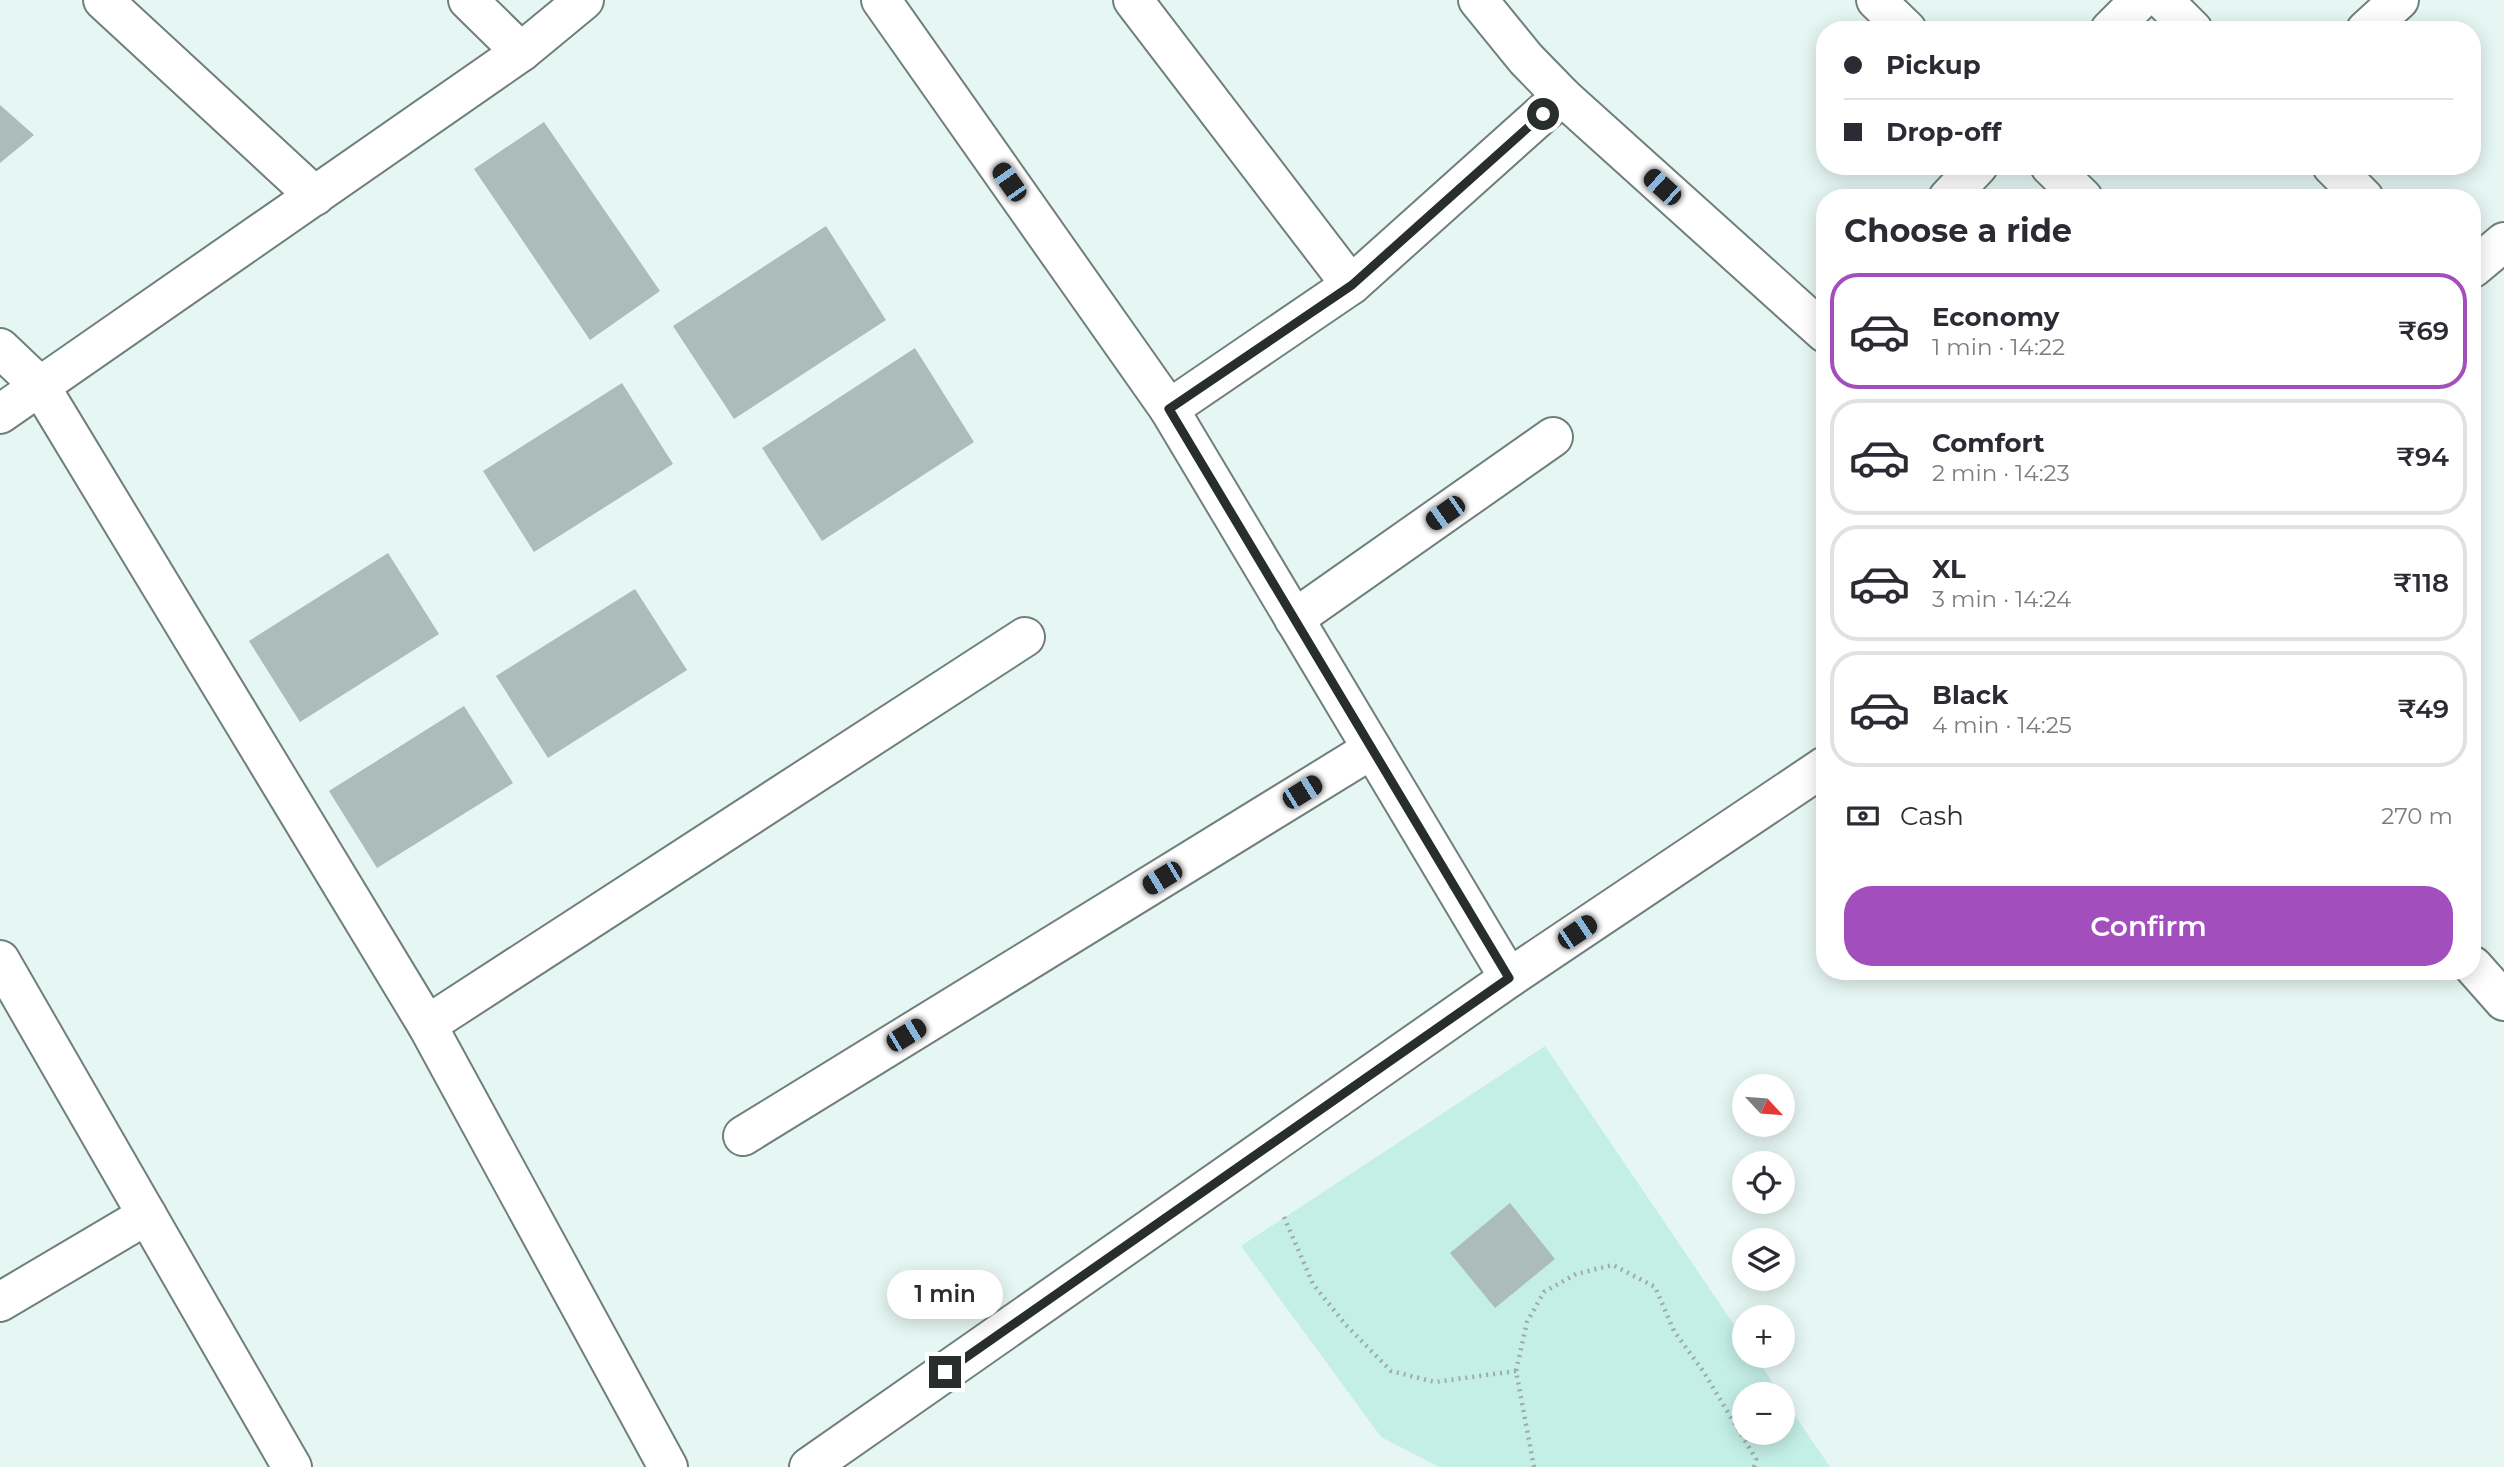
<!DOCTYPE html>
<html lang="en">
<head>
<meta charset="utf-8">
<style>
  body { margin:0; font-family:Montserrat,sans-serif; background:#f7f7f7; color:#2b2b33; height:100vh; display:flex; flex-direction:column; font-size:26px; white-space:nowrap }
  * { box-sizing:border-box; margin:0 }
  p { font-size:23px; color:#7c7c81 }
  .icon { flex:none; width:38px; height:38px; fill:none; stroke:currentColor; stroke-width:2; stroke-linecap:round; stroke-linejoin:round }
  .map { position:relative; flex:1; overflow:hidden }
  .details { position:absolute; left:1816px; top:189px; width:665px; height:791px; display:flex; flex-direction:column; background:#fff; border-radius:28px; box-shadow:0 4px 18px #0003 }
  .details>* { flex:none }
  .hud { position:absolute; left:1816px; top:21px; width:665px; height:154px; border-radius:28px; box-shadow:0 4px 18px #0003; display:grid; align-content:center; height:154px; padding:0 28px; background:#fff }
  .needle { width:46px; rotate:116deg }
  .buttons { position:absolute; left:1732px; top:1074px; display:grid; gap:14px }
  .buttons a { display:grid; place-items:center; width:63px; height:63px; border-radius:50%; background:#fff; box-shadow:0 4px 18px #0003; font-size:35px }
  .end { position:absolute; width:32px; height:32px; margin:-16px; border:9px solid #282e2d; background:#fff; box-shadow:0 0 0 4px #fff }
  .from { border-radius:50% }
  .bubble { position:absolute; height:49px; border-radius:24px; background:#fff; box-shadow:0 4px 18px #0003; font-size:23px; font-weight:600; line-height:49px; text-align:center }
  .car { position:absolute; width:21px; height:42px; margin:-21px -10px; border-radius:9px; box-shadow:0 0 5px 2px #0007; background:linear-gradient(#222 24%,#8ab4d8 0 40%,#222 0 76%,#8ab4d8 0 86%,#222 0) }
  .hud b { display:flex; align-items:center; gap:24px; height:66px; font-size:26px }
  .hud b+b { border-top:2px solid #e1e1e2 }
  .hud i { width:18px; height:18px; background:#2b2b33 }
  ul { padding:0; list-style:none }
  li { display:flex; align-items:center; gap:21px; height:116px; margin:0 14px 10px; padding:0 14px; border:4px solid #e1e1e2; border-radius:28px }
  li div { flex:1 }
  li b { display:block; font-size:26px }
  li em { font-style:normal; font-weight:600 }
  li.active { border-color:#a24ebc }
  li>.icon { width:63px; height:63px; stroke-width:1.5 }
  h2 { padding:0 28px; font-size:32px; line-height:84px }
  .pay { display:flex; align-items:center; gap:18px; height:77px; padding:0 28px; font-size:26px }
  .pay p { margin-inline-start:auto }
  .cta { display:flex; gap:14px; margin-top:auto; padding:14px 28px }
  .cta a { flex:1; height:80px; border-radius:28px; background:#a24ebc; color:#fff; font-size:28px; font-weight:600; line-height:80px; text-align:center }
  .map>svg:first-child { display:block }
  .green { fill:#c4efe7 }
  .building { fill:#acbcb8 }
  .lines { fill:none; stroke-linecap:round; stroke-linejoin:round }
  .street-casing { stroke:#707f7c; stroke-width:42 }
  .secondary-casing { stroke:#707f7c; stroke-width:42 }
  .path { stroke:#9faba9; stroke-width:4.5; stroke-dasharray:2 5; stroke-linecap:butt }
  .street { stroke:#fff; stroke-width:38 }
  .secondary { stroke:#fff; stroke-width:38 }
  .route { stroke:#282e2d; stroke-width:9 }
</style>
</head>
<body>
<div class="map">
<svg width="2504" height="1467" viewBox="0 0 2504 1467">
  <rect width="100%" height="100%" fill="#e6f7f3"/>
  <polygon class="green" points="1545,1046 1745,1341 1745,1356 1755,1356 1781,1395 1745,1395 1745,1433 1783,1433 1783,1398 1830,1467 1439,1467 1381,1437 1241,1246"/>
  <g class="building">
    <polygon points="0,105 34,135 0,163"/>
    <polygon points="544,122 660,291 590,340 474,169"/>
    <polygon points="826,226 886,320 734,419 673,326"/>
    <polygon points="915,348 974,442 822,541 762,448"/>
    <polygon points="622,383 673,464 534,552 483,471"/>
    <polygon points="388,553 439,634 300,722 249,641"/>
    <polygon points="635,589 687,670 548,758 496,676"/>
    <polygon points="464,706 513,783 377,868 329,791"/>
    <polygon points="1510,1203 1555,1259 1495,1308 1450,1253"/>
  </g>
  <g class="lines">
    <defs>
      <g id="street">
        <polyline points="103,0 315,196"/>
        <polyline points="468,0 521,52"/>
        <polyline points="881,0 1169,409 1509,978"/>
        <polyline points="1133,0 1351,285"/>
        <polyline points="1876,0 1907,30"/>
        <polyline points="2163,0 2193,30"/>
        <polyline points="2110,30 2140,0"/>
        <polyline points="2366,30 2399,0"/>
        <polyline points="2050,166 2083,198"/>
        <polyline points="2332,166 2364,198"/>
        <polyline points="1948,198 1978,166"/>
        <polyline points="2473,268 2504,242"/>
        <polyline points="0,348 40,386 427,1025 668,1467"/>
        <polyline points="1169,409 1351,285 1562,96"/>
        <polyline points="0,414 521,52 584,0"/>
        <polyline points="1294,619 1553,437"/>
        <polyline points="0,960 292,1467"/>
        <polyline points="427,1025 1025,637"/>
        <polyline points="743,1136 1372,749"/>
        <polyline points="0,1302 147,1215"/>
        <polyline points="809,1467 1509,978 1825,766"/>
      </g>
      <g id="secondary">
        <polyline points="1478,0 1526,59 1562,96 1825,333"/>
        <polyline points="2473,966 2504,1001"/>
      </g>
    </defs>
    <use href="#street" class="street-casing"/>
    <use href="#secondary" class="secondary-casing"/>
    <g class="path">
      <polyline points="1284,1217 1313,1284 1345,1324 1391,1371 1435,1382 1516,1371"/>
      <polyline points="1534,1467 1516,1371 1527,1322 1544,1292 1576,1274 1613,1265 1655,1287 1674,1331 1703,1371 1756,1459 1754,1467"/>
    </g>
    <use href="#street" class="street"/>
    <use href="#secondary" class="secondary"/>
  </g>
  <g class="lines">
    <polyline class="route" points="945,1372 1509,978 1169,409 1352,285 1543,114"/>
  </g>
</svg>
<div class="buttons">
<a><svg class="needle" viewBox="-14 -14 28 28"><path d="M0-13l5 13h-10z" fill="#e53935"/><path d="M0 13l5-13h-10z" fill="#7c7c81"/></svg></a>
<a><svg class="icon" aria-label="locate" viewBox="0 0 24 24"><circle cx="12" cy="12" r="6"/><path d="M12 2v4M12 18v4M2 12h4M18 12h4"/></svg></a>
<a><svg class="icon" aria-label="layers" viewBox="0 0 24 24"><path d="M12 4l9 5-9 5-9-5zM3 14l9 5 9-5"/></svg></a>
<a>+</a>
<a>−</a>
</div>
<i class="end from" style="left:1543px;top:114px"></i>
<i class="end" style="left:945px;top:1372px"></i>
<div class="bubble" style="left:887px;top:1270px;width:116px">1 min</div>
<i class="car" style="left:1009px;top:182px;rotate:325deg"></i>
<i class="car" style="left:1662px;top:187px;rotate:312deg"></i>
<i class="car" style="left:1445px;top:513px;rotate:235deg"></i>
<i class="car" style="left:1302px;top:792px;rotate:58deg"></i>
<i class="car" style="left:1162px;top:878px;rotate:239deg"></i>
<i class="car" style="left:1577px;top:932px;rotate:56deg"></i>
<i class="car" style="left:906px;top:1035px;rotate:59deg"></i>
<div class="hud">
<b><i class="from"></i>Pickup</b>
<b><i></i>Drop-off</b>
</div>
<section class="details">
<h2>Choose a ride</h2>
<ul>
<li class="active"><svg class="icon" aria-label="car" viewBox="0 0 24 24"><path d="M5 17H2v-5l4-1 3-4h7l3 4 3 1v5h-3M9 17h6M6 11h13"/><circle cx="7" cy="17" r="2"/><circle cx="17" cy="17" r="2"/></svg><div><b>Economy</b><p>1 min · 14:22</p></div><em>₹69</em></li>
<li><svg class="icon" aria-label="car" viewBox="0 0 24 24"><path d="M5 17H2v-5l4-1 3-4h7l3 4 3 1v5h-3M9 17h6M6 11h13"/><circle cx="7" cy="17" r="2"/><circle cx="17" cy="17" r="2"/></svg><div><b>Comfort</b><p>2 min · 14:23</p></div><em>₹94</em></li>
<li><svg class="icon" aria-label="car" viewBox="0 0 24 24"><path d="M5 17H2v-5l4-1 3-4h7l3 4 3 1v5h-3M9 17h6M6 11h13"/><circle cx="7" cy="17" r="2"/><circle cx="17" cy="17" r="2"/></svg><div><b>XL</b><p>3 min · 14:24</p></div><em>₹118</em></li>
<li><svg class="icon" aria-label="car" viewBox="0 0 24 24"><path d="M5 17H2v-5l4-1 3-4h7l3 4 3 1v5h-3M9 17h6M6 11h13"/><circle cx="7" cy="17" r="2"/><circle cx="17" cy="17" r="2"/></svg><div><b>Black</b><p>4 min · 14:25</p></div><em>₹49</em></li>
</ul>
<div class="pay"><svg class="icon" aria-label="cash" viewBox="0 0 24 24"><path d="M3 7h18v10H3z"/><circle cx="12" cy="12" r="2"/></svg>Cash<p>270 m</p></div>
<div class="cta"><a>Confirm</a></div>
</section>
</div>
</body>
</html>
